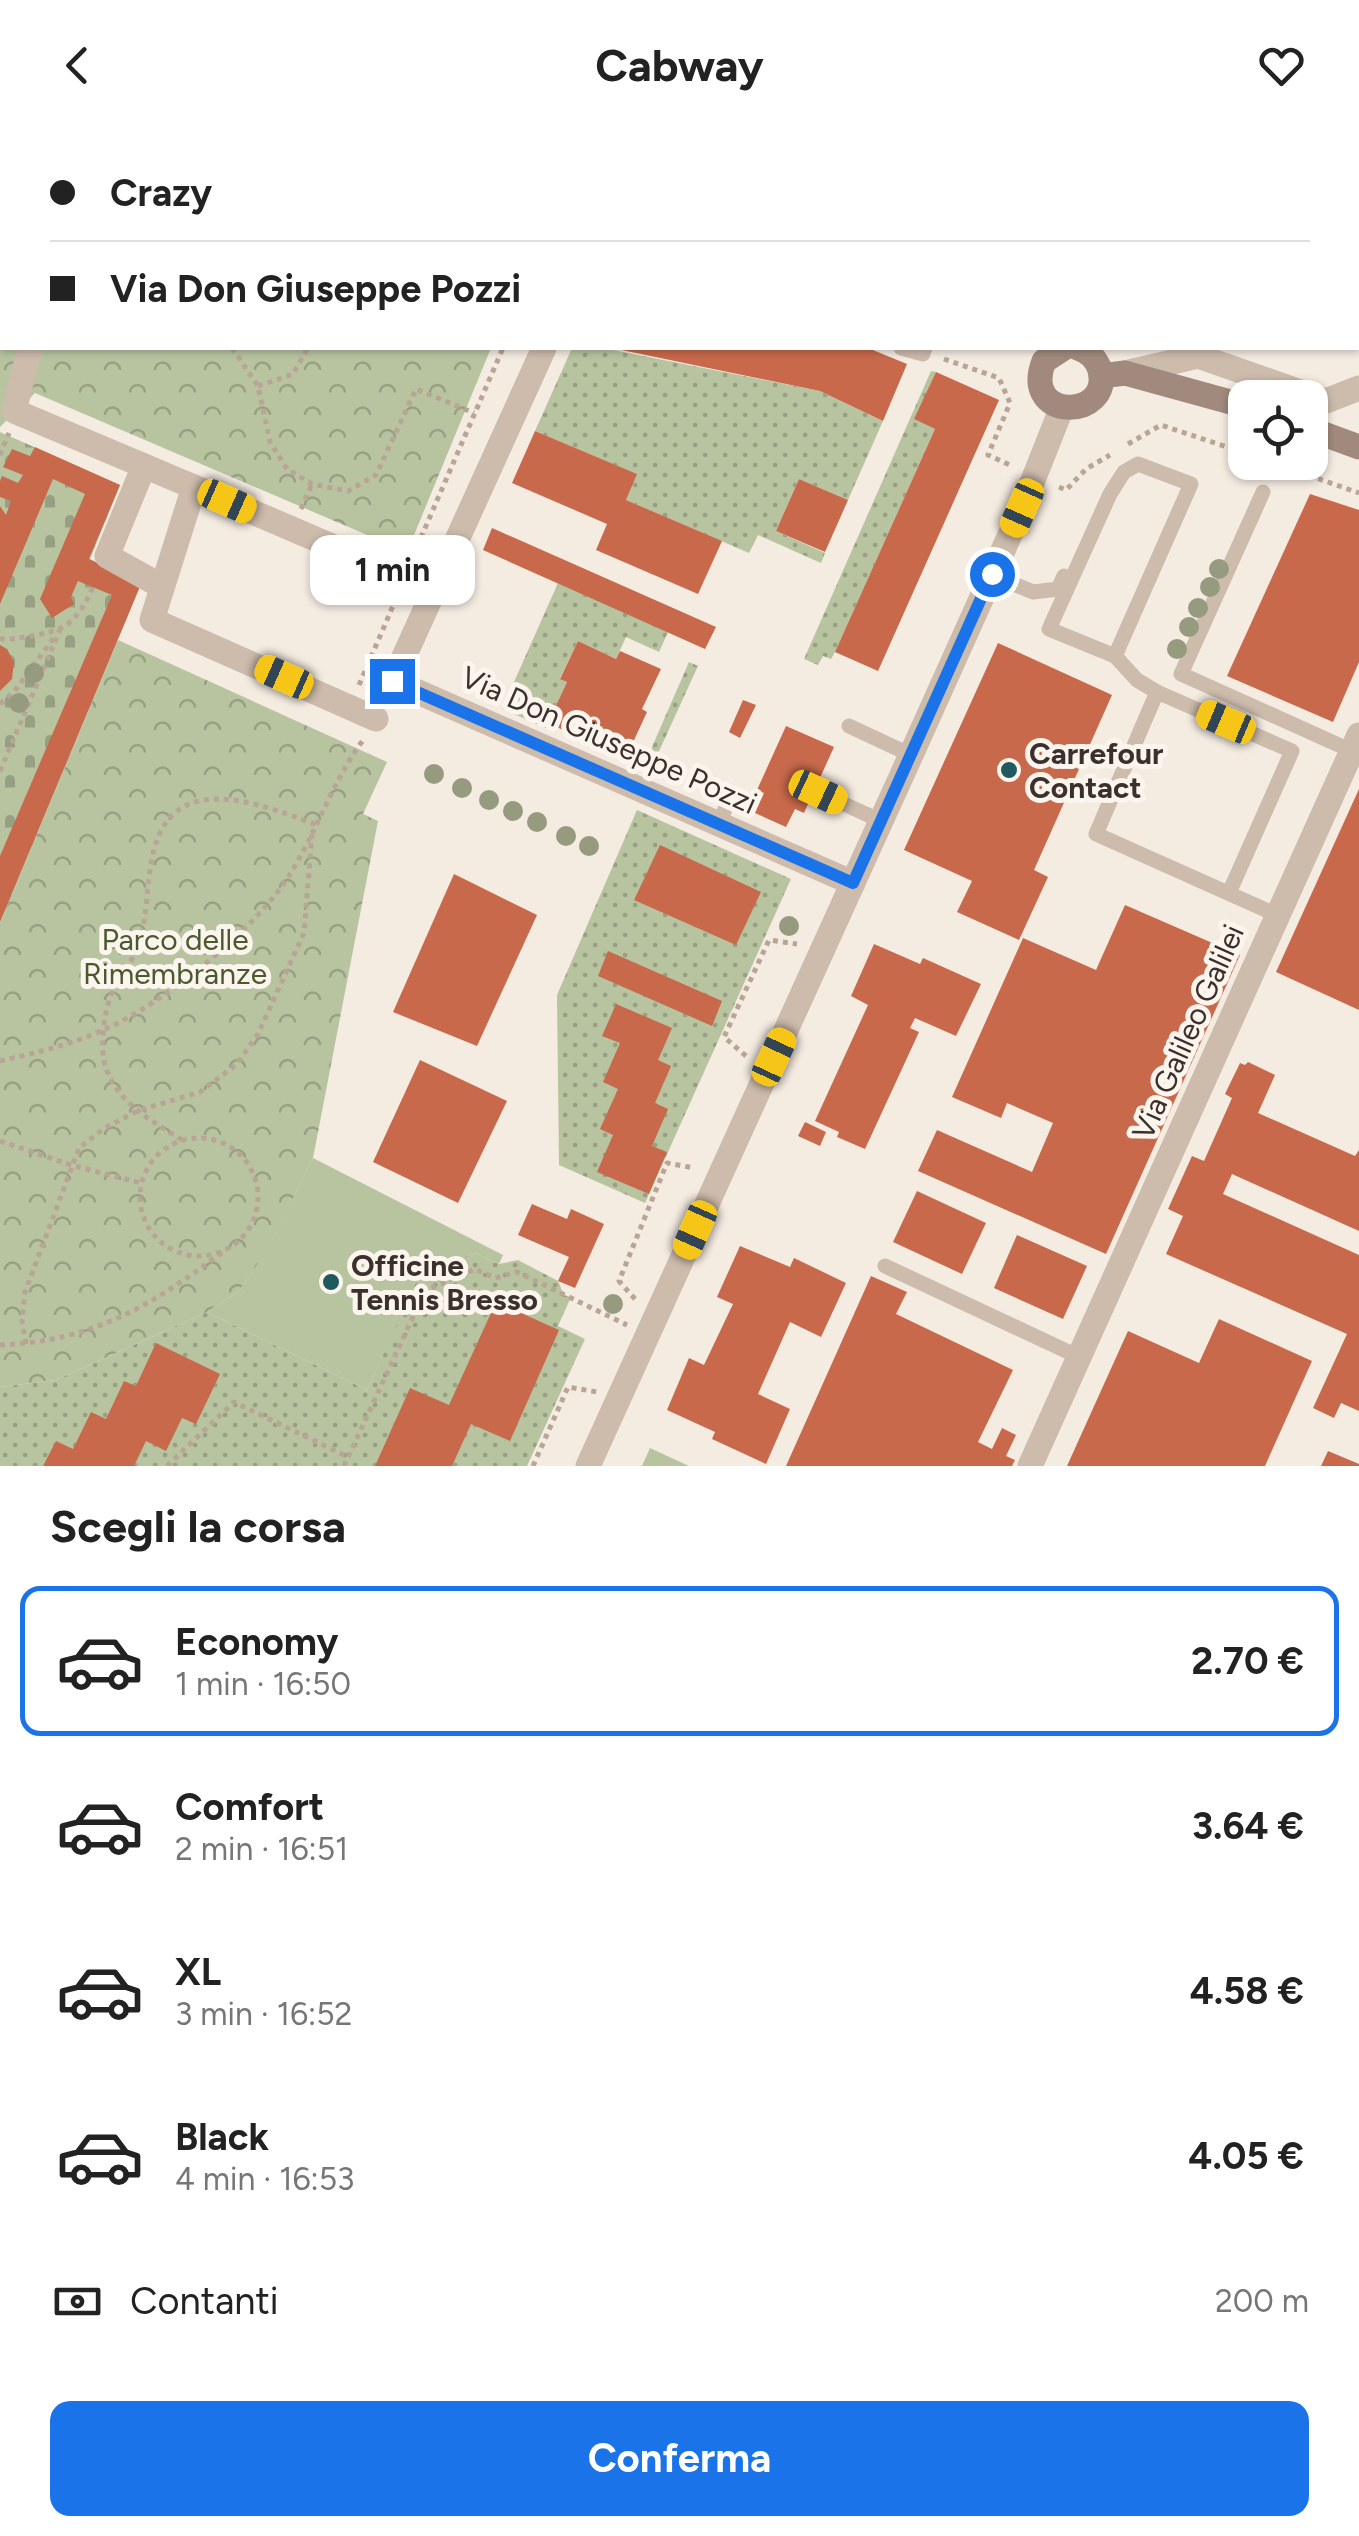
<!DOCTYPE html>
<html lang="it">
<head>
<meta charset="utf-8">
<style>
  body { margin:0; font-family:Figtree,sans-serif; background:#f6f6f6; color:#222; height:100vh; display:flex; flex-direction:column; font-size:38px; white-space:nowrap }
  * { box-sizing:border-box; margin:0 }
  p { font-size:32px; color:#767676 }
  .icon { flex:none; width:55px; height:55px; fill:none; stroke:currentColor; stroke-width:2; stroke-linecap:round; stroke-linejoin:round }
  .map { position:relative; height:1336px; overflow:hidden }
  .drawer { display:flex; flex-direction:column; background:#fff; flex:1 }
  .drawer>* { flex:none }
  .guide { position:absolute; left:0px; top:0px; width:1360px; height:220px; box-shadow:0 2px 8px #0004; display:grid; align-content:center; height:220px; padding:0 50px; background:#fff }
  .buttons { position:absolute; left:1228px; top:250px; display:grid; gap:20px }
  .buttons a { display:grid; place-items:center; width:100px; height:100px; border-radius:20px; background:#fff; box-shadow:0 2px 8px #0004; font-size:50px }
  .end { position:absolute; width:45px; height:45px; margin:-22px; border:12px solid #1a73e8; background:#fff; box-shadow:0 0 0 5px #fff }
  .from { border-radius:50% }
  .bubble { position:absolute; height:70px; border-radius:20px; background:#fff; box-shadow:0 2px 8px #0004; font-size:32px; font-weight:700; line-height:70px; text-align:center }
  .car { position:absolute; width:30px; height:60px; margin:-30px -15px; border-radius:12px; box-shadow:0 0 8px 2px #0007; background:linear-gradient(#f5c518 24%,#345 0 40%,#f5c518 0 76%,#345 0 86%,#f5c518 0) }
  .guide b { display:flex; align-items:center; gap:35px; height:95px; font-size:38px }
  .guide b+b { border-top:2px solid #e0e0e0 }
  .guide i { width:25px; height:25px; background:#222 }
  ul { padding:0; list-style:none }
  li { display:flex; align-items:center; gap:30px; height:150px; margin:0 20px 15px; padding:0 30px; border:5px solid transparent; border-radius:20px }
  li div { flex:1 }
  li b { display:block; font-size:38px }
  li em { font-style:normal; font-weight:700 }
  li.active { border-color:#1a73e8 }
  li>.icon { width:90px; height:90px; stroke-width:1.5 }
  h2 { padding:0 50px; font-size:45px; line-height:120px }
  .pay { display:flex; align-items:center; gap:25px; height:110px; padding:0 50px; font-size:38px }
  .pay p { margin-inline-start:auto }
  .cta { display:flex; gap:20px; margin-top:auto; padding:20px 50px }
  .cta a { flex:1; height:115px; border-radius:20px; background:#1a73e8; color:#fff; font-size:40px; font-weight:700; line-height:115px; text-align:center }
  header { display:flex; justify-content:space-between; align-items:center; height:130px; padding:0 50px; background:#fff; font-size:45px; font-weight:700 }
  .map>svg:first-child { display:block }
  .forest { fill:url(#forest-crowns) }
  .cemetery { fill:url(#cemetery-stones) }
  .garden { fill:url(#garden-dots) }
  .pitch { fill:#b8c4a0 }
  .building { fill:#c8694b }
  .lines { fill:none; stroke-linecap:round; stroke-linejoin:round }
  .path { stroke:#b9a596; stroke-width:5; stroke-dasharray:5 5; stroke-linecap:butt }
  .lane { stroke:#cdbbac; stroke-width:15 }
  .street { stroke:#cdbbac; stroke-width:25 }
  .secondary { stroke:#a18a7d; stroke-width:25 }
  .tree { fill:#969b7f }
  .route { stroke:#1a73e8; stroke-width:12 }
  .poi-dot { fill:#1f5a5e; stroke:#fbf5ee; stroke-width:4 }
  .labels { text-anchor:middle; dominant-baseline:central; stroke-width:10; stroke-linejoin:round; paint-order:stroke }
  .street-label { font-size:30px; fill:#3b302b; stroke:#fbf5ee }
  .poi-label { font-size:30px; font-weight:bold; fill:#3b302b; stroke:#fbf5ee; text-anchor:start }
  .park-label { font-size:30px; fill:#4a5a2e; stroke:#fbf5ee }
</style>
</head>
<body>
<header><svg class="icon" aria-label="back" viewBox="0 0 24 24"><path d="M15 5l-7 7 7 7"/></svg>Cabway<svg class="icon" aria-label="heart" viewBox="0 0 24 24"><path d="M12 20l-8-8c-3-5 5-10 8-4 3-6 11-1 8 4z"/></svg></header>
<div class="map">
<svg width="1359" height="1336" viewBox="0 0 1359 1336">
  <defs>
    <pattern id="forest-crowns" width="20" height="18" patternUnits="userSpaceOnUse" patternTransform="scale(2.5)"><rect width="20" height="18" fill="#b8c4a0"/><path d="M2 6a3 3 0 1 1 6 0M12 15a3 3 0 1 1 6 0" fill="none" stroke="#97a083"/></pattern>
    <pattern id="cemetery-stones" width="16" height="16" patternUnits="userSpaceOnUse" patternTransform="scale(2.5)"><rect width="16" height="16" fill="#b8c4a0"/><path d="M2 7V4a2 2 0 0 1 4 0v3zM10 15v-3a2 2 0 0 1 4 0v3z" fill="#97a083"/></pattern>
    <pattern id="garden-dots" width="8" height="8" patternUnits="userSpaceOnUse" patternTransform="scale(2.5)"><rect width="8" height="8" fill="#b8c4a0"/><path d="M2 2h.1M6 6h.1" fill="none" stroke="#97a083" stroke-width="1.8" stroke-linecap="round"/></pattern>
  </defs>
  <rect width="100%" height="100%" fill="#f4ebe1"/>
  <g class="forest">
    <polygon points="0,9 2,218 491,218 407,422 35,263 0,297"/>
    <polygon points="118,510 387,632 363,684 378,691 313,1028 269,1118 239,1161 207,1182 56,1250 0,1257 0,793"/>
  </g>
  <polygon class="cemetery" points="0,302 120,355 90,429 141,454 0,793"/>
  <g class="garden">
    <polygon points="572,218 603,218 820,261 883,291 848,370 799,349 776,401 825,423 821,433 758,405 749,423 626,370 636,344 535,301"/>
    <polygon points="931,241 936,242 915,289 935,299 835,522 831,529 823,526 818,535 804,529"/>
    <polygon points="558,453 668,502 659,522 626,507 616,529 578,511 560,548 567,552 546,598 502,579"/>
    <polygon points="689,532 698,536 649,643 642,640"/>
    <polygon points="637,680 791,749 645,1073 559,1035 557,865"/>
    <polygon points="475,1123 499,1134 518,1130 558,1151 564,1165 571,1167 558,1196 585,1209 527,1336 0,1336 0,1257 56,1250 207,1182 367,1260 420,1142"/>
  </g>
  <g class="pitch">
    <polygon points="313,1028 503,1125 499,1134 475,1123 421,1142 367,1260 207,1182 239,1161 269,1117"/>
    <polygon points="650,1318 689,1336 642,1336"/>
  </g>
  <g class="building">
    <polygon points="612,218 868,218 907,234 883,291 820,261"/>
    <polygon points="936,242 999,270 878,541 835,522 935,299 914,289"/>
    <polygon points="535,301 637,344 626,370 722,411 698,464 596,420 607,394 512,353"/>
    <polygon points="35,317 120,355 89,429 141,454 0,792 0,726 112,465 78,451 71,467 74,474 52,488 40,469 85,364 53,349 0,474 0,376 6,385 11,371 0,367 0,351 2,346 18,353 23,345 3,337 12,319 30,326"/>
    <polygon points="799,349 848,370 825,422 776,401"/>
    <polygon points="1310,364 1359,380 1359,532 1333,592 1227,546"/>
    <polygon points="492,398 716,497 705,519 483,420"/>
    <polygon points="578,511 616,529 620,521 661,539 642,579 647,582 629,621 590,603 587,611 548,593 567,552 560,549"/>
    <polygon points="998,513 1112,565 1034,740 1048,747 1019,810 957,782 972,751 904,720"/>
    <polygon points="0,515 7,519 14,532 12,549 0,561"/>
    <polygon points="743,570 756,575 740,608 729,602"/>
    <polygon points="786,596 834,617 804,683 795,679 786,697 755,683 764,663 757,660"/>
    <polygon points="1359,659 1359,880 1276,842"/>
    <polygon points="660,715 761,762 736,815 634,770"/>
    <polygon points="454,744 537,785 477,916 393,882"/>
    <polygon points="1125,775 1240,825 1106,1124 918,1041 937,1000 1032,1042 1053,993 1007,973 1001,988 952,967 1023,808 1096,840"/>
    <polygon points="874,814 920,834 923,828 981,854 956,906 915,888 910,898 919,902 865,1019 837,1007 839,1002 815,991 868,875 851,866"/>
    <polygon points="608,821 722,871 712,896 598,846"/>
    <polygon points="616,874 672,898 658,930 671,936 655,973 668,979 652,1016 667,1022 649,1064 597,1042 613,1005 600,999 618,959 603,952 620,913 602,906"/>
    <polygon points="420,930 507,971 458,1073 373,1032"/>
    <polygon points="1248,932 1275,945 1258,983 1355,1026 1359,1020 1359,1101 1232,1044 1223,1064 1359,1125 1359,1281 1341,1273 1334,1288 1313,1278 1347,1204 1166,1124 1183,1086 1168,1079 1192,1026 1204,1031 1232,968 1225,964 1240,933 1245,935"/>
    <polygon points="805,992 826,1002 820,1016 798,1006"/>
    <polygon points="917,1061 986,1093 962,1144 893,1112"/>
    <polygon points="532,1074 567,1089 571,1079 604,1094 575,1158 558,1151 569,1127 518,1105"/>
    <polygon points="1017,1105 1087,1136 1063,1189 994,1158"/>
    <polygon points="740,1116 790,1137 794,1128 846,1153 821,1207 790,1192 758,1264 790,1279 766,1334 712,1309 715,1302 667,1280 689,1228 704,1235 733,1174 717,1167"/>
    <polygon points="871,1146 907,1162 896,1184 1013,1240 978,1312 992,1319 1002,1298 1016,1305 1006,1326 1015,1330 1012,1336 786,1336"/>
    <polygon points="496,1172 559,1200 510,1311 471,1294 452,1336 375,1336 410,1258 449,1275"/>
    <polygon points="1219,1189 1312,1231 1265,1336 1067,1336 1128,1201 1199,1233"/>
    <polygon points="156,1213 220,1244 196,1294 182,1288 166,1321 146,1311 134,1336 43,1336 56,1311 73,1319 91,1282 106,1289 124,1251 136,1256"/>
    <polygon points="1328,1321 1359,1334 1359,1336 1321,1336"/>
  </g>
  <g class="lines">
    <g class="path">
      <polyline points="0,33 2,34"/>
      <polyline points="0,120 2,118"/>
      <polyline points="0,147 0,165"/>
      <polyline points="232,218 258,256 270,312 287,339 312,354 348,361 376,345 416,259 474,283"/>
      <polyline points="944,229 999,248 1010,273 988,325 1012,336"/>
      <polyline points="258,256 293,244 308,218"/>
      <polyline points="1128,314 1161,295 1245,323"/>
      <polyline points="0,325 9,303"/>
      <polyline points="1271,332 1359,363"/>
      <polyline points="1059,357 1066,360 1086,339 1110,325"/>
      <polyline points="301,379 312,354"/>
      <polyline points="413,426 503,218"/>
      <path d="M0,508l5,2c47,-8 67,-4 88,-53"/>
      <polyline points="359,555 396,469"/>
      <polyline points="0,574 14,562 55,506"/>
      <polyline points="0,641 60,500"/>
      <polyline points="746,926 724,907 769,810 797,814"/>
      <path d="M0,931c35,-8 70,-16 103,-31 59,-25 154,-102 187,-156 26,-41 45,-98 74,-135"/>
      <circle cx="199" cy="1067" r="59"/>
      <path d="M182,1010c-30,-19 -64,-37 -76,-72 -7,-18 -2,-58 6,-75 10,-19 22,-33 28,-54 13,-40 0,-109 45,-133 36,-19 97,6 132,19"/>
      <polyline points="0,1011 71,1035 141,1053"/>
      <polyline points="635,1169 619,1151 667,1033 694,1038"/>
      <polyline points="26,1214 22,1191 25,1162 79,1018 103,999 137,981 200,962 237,934 258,904 304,803 312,704"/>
      <path d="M0,1215c94,-4 150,-39 223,-93"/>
      <polyline points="167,1336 234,1272 348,1327"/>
      <polyline points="344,1336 425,1161 475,1139 495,1148 517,1142 627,1195"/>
      <polyline points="533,1336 568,1257 597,1262"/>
    </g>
    <g class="lane">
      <polyline points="901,218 923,224 925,218"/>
      <polygon points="1138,334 1191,354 1115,526 1049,499 1110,364 1124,342"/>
      <polyline points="1263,362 1181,544 1352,621"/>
      <polyline points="992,445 1033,462 1058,459 1064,446"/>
      <polyline points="1115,526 1137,550 1157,562"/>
      <polyline points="849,596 911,625"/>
      <polyline points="818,662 881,691"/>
      <polyline points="719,693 730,668"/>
      <polyline points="1229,763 1292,621 1157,562 1096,704 1277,785"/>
      <polyline points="885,1136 1077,1226"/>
    </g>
    <g class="street">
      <polyline points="85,2 85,0"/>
      <polyline points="878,2 878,0"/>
      <polyline points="30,218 14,281 194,357"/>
      <polyline points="544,218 393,551 853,753"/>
      <polyline points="1125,243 1198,226 1326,271 1359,258"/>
      <polyline points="144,336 107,426 161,456"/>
      <polyline points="376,589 152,490 194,357 432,459"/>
      <polyline points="588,1336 911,625 1022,378 1062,277"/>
      <polyline points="1030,1336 1359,605"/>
    </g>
    <g class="secondary">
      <polyline points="251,0 261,2"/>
      <path d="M1064,218l-20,13c-24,61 69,59 56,9 -4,-12 -11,-18 -22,-22"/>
      <polyline points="1101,246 1125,243 1245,276"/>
      <polyline points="1310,299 1359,317"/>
    </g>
  </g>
  <g class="tree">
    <circle cx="1219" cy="439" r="10"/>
    <circle cx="1210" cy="457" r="10"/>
    <circle cx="1198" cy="478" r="10"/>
    <circle cx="1189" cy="497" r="10"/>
    <circle cx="1177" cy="519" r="10"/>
    <circle cx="34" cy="543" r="10"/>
    <circle cx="19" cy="573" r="10"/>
    <circle cx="434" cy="644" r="10"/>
    <circle cx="462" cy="658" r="10"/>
    <circle cx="489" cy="670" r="10"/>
    <circle cx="513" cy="681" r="10"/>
    <circle cx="537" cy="692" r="10"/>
    <circle cx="566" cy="706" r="10"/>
    <circle cx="589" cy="716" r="10"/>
    <circle cx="789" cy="796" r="10"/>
    <circle cx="613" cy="1174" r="10"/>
  </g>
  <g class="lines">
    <polyline class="route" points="392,551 853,753 992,444"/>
  </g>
  <g class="poi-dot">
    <circle cx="1009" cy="640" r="10"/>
    <circle cx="331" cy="1152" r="10"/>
  </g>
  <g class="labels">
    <g class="street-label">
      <text transform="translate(609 610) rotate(24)">Via Don Giuseppe Pozzi</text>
      <text transform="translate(1188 902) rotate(-66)">Via Galileo Galilei</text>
    </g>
    <g class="poi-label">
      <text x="1029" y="623">Carrefour<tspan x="1029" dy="34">Contact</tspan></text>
      <text x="351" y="1135">Officine<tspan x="351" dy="34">Tennis Bresso</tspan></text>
    </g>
    <g class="park-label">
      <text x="175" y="809">Parco delle<tspan x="175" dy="34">Rimembranze</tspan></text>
    </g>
  </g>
</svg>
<div class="buttons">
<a><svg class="icon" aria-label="locate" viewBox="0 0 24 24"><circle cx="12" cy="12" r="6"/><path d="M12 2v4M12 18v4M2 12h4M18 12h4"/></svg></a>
</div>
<i class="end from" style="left:992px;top:444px"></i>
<i class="end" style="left:392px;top:551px"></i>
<div class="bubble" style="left:310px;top:405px;width:165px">1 min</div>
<i class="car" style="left:227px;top:371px;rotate:114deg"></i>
<i class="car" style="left:1022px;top:378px;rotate:204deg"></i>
<i class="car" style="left:284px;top:547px;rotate:294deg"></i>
<i class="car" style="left:1226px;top:592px;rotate:293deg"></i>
<i class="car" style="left:818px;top:662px;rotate:115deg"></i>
<i class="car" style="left:774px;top:927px;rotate:25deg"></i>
<i class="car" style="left:695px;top:1100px;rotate:204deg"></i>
<div class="guide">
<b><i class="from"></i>Crazy</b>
<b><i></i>Via Don Giuseppe Pozzi</b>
</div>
</div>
<section class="drawer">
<h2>Scegli la corsa</h2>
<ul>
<li class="active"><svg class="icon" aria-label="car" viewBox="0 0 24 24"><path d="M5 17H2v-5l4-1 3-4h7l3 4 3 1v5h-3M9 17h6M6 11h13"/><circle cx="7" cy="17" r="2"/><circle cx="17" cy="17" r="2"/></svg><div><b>Economy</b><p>1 min · 16:50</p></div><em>2.70 €</em></li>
<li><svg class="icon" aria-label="car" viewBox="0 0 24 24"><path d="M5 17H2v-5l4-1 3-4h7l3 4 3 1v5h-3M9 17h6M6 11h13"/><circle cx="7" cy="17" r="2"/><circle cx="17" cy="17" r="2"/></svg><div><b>Comfort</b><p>2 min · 16:51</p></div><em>3.64 €</em></li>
<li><svg class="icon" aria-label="car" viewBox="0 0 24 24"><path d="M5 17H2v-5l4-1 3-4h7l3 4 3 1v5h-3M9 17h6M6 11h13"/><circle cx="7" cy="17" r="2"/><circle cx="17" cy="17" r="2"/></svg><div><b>XL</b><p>3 min · 16:52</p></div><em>4.58 €</em></li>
<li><svg class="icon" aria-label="car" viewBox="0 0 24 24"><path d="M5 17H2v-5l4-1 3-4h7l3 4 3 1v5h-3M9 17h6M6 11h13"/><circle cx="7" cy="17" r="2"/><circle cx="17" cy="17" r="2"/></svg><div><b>Black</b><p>4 min · 16:53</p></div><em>4.05 €</em></li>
</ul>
<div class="pay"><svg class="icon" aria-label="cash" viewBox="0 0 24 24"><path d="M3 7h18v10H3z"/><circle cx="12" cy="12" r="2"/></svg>Contanti<p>200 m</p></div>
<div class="cta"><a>Conferma</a></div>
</section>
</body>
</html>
